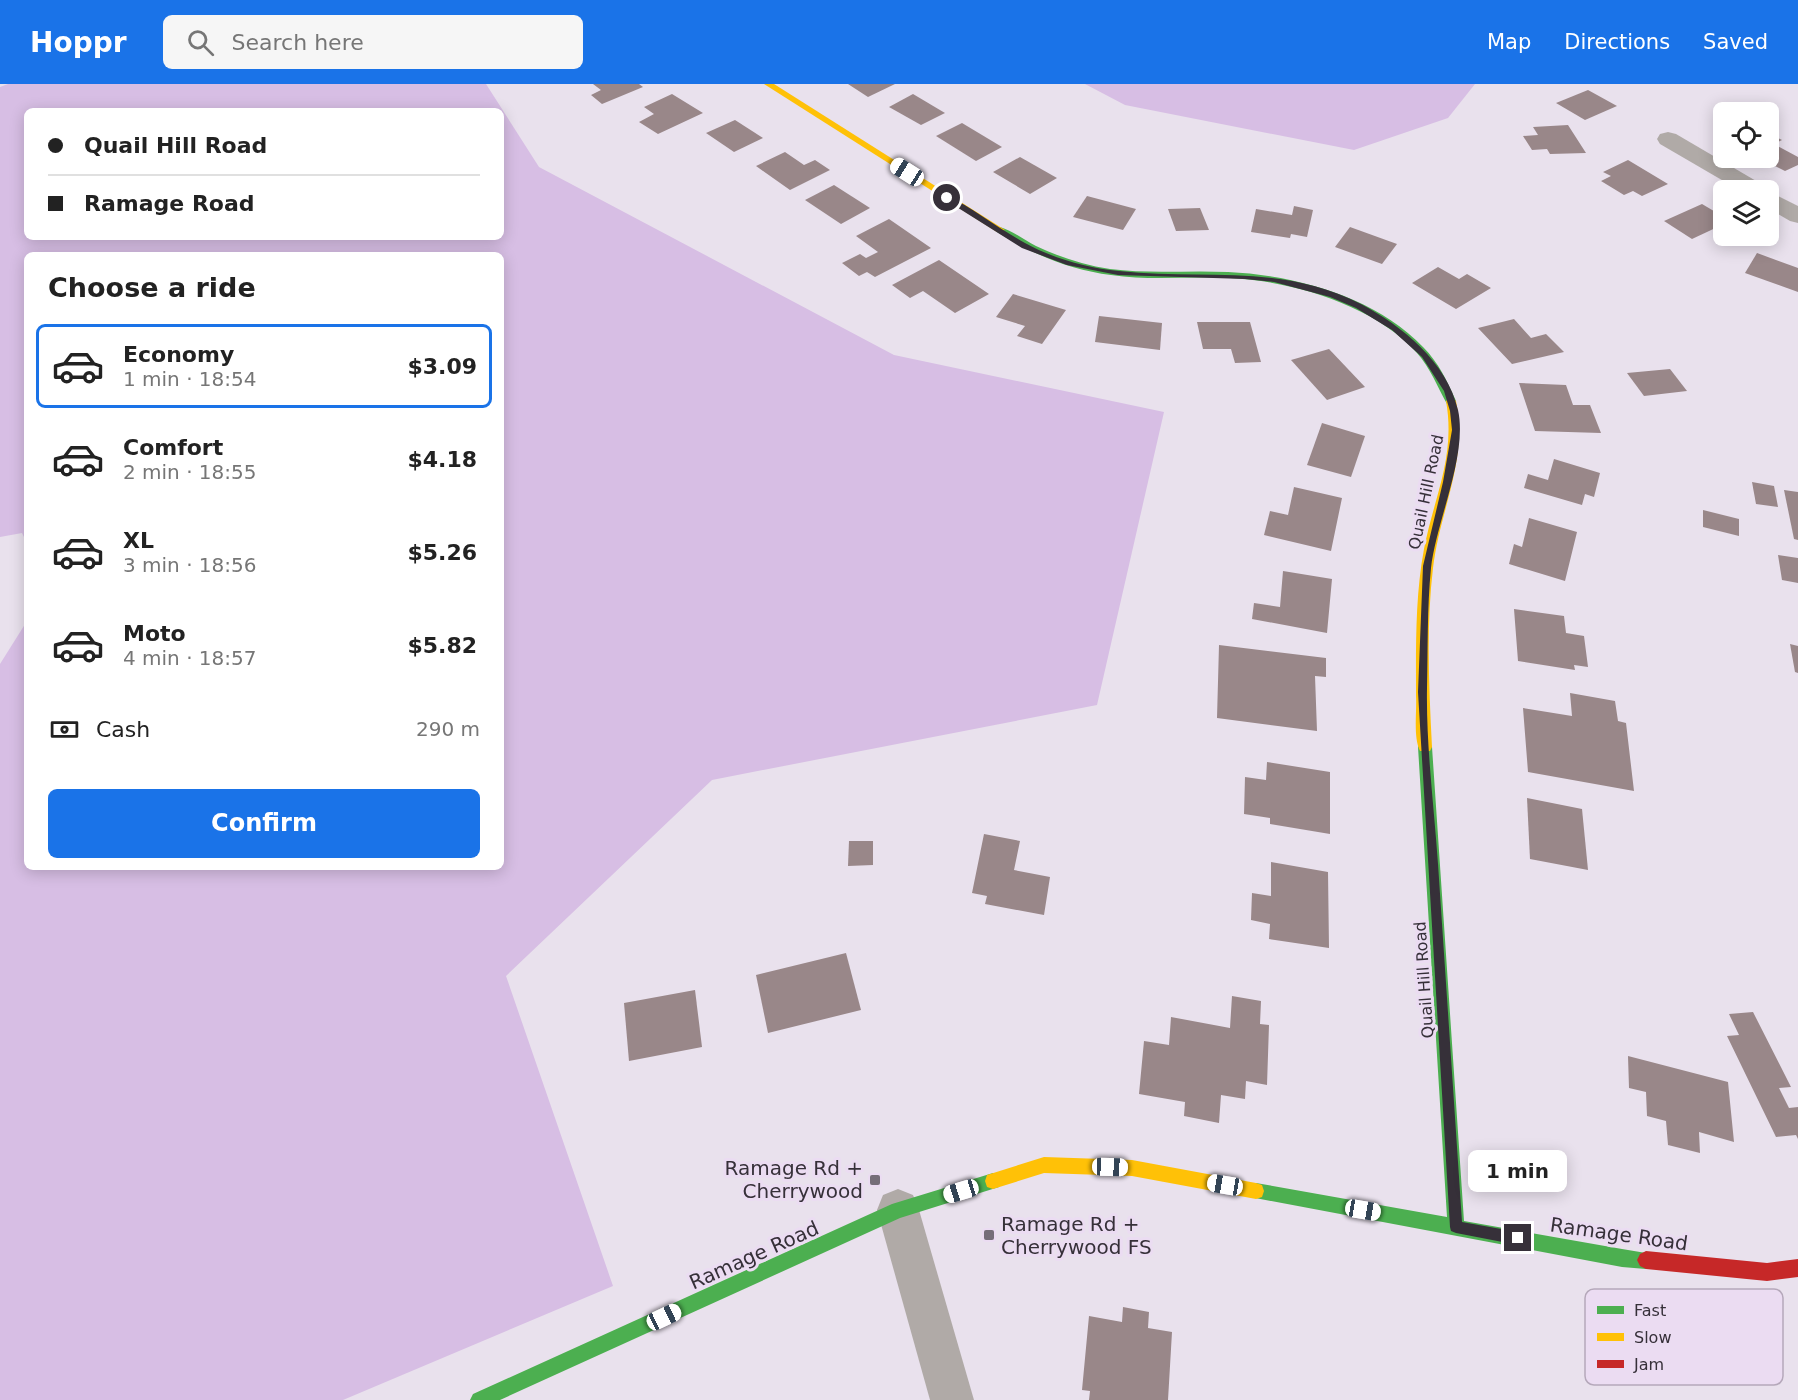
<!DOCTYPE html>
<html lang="en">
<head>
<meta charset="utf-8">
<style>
  body { margin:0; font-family:"DejaVu Sans",sans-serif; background:#f6f6f6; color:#222; height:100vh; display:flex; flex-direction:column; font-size:22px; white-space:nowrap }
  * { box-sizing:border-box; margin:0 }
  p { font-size:20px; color:#767676 }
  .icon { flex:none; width:33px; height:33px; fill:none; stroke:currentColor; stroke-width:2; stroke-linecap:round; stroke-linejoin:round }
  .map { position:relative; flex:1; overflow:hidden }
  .side { position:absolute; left:24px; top:168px; width:480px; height:618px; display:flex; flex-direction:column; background:#fff; border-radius:9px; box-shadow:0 3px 15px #0003 }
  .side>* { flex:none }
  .top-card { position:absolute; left:24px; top:24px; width:480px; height:132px; border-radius:9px; box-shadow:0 3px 15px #0003; display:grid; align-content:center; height:132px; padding:0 24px; background:#fff }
  .tools { position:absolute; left:1713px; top:18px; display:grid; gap:12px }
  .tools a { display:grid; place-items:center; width:66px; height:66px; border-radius:9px; background:#fff; box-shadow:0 3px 15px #0003; font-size:30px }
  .end { position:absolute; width:27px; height:27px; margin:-14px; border:8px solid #363039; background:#fff; box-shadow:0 0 0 3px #fff }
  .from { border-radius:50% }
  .bubble { position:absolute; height:42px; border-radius:9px; background:#fff; box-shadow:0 3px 15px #0003; font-size:20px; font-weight:800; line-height:42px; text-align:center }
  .car { position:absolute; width:18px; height:36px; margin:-18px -9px; border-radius:8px; box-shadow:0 0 4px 2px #0007; background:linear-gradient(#fff 24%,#345 0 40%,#fff 0 76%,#345 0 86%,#fff 0) }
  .top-card b { display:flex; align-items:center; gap:21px; height:57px; font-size:22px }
  .top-card b+b { border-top:2px solid #e0e0e0 }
  .top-card i { width:15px; height:15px; background:#222 }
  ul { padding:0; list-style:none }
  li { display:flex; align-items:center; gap:18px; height:84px; margin:0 12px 9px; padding:0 12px; border:3px solid transparent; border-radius:9px }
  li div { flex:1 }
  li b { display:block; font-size:22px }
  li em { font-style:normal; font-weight:800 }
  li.on { border-color:#1a73e8 }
  li>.icon { width:54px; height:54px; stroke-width:1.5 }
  h2 { padding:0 24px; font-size:27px; line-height:72px }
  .pay { display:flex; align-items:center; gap:15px; height:66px; padding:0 24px; font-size:22px }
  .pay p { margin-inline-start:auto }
  .action { display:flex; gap:12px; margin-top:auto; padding:12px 24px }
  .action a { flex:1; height:69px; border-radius:9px; background:#1a73e8; color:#fff; font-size:24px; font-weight:800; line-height:69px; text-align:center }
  header { display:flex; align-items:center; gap:36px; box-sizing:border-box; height:84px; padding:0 30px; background:#1a73e8; color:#fff }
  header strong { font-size:28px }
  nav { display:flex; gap:33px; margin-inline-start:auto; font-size:21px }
  .search { width:420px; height:54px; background:#f6f6f6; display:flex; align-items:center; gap:15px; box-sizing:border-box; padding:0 21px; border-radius:9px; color:#767676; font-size:22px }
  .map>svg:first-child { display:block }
  .green { fill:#d7bee4; fill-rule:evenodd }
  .building { fill:#998789 }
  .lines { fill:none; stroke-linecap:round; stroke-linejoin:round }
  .street { fill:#b0aaa7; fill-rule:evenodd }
  .fast { fill:#4caf50; fill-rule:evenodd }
  .slow { fill:#ffc107; fill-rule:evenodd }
  .jam { fill:#c62828; fill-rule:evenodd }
  .route { fill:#363039 }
  .poi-dot { fill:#756e78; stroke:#ebdcf2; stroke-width:2 }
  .labels { text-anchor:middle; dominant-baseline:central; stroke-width:6; stroke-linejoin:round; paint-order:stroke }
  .street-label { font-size:16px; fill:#363039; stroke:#ebdcf2 }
  .near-poi-label { font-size:20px; fill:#363039; stroke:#ebdcf2; text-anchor:end }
  .near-street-label { font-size:20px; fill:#363039; stroke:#ebdcf2 }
  .key { fill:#ebdcf2; stroke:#b5a8ba; stroke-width:1.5 }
  .key-label { font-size:16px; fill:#363039 }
</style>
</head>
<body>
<header>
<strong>Hoppr</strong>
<div class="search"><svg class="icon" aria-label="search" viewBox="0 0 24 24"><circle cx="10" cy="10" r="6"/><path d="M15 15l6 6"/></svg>Search here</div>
<nav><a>Map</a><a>Directions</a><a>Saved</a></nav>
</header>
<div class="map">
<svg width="1798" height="1316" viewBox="0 0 1798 1316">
  <rect width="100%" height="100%" fill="#e9e1ed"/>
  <g class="green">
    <path d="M8,0h478l53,83 355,188 270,57 -67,293 -385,75 -206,196 107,310 -270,114h-343v-736l27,-43v246h474v-612h-474v288l-5,-10 -22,4v-450zM27,27h474v126h-474z"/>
    <polygon points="1085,0 1475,0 1448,34 1354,66 1125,21"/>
  </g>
  <g class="building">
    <polygon points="593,0 639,0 643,3 602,20 591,11 601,6"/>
    <polygon points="848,0 895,0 868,13"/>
    <polygon points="1588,6 1617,22 1585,36 1556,19"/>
    <polygon points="672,10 703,29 658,50 639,38 654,30 644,23"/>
    <polygon points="913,10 945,29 921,41 889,23"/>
    <polygon points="735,36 763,54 734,68 706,49"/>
    <polygon points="962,39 1002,63 976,77 936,52"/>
    <polygon points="1568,41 1586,69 1550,70 1547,65 1532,66 1523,52 1538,51 1533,43"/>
    <polygon points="1768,49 1782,56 1774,60 1798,73 1798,81 1785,87 1759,74 1768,74"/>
    <polygon points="785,68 804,81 815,76 830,86 790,106 756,82"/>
    <polygon points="1020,73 1057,94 1030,110 993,88"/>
    <polygon points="1628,76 1668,100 1642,112 1633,107 1624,111 1601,97 1611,92 1603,88"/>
    <polygon points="834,101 870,124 841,140 805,116"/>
    <polygon points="1087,112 1136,125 1123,146 1073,133"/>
    <polygon points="1702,120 1724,133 1724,140 1692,155 1664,137"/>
    <polygon points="1294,122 1313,126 1307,153 1291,150 1290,154 1251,148 1256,125 1292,131"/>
    <polygon points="1200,124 1209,146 1176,147 1168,125"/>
    <polygon points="889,135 931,164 875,193 867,188 859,192 842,179 860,170 866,174 878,168 856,152"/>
    <polygon points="1350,143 1397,160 1382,180 1335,163"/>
    <polygon points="1757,169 1798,184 1798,208 1745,189"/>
    <polygon points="939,176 989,210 955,229 923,207 910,214 892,201"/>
    <polygon points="1438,183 1459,195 1467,190 1491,204 1456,225 1412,199"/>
    <polygon points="1013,210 1066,226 1042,260 1017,252 1025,242 996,233"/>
    <polygon points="1099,232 1162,239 1160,266 1095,258"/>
    <polygon points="1514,235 1531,254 1546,250 1564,268 1512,280 1478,244"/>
    <polygon points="1197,238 1250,238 1261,278 1235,279 1231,265 1203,265"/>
    <polygon points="1329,265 1365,303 1327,316 1291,276"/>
    <polygon points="1670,285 1687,307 1644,312 1627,289"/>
    <polygon points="1519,299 1566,301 1573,321 1590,321 1601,349 1535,347"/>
    <polygon points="1322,339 1365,352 1351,393 1307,381"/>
    <polygon points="1554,375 1600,389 1594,413 1585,410 1582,421 1524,404 1528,390 1548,396"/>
    <polygon points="1752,398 1774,402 1778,423 1756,420"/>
    <polygon points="1294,403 1342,414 1331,467 1264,451 1270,427 1288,431"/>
    <polygon points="1784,406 1798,408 1798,456 1794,455"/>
    <polygon points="1703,426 1739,435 1739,452 1703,443"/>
    <polygon points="1529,434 1577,448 1565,497 1509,480 1514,460 1522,463"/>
    <polygon points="1778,471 1798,474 1798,499 1782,496"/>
    <polygon points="1283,487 1332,495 1327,549 1252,535 1254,519 1280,523"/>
    <polygon points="1514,525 1564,532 1566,549 1584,552 1588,583 1574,581 1575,586 1518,577"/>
    <polygon points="1790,560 1798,562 1798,589 1795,588"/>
    <polygon points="1219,561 1326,574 1326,593 1315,592 1317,647 1217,634"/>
    <polygon points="1570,609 1615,617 1618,637 1626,639 1634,707 1528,688 1523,624 1572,632"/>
    <polygon points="1267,678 1330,688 1330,750 1270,740 1270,734 1244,730 1245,693 1266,696"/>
    <polygon points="1527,714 1582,725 1588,786 1530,775"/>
    <polygon points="984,750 1020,757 1014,786 1050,793 1044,831 985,820 987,812 972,809"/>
    <polygon points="849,757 873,757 873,781 848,782"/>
    <polygon points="1271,778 1328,788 1329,864 1269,855 1270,840 1251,836 1252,809 1271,812"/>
    <polygon points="846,869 861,926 768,949 756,891"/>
    <polygon points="695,906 702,963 629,977 624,919"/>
    <polygon points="1232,912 1261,917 1260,940 1269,941 1267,1001 1246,997 1245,1015 1221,1011 1219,1039 1184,1032 1185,1018 1139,1010 1144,957 1169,961 1171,933 1230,944"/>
    <polygon points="1753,928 1791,1003 1779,1004 1789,1024 1798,1023 1798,1055 1796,1051 1776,1053 1727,952 1739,951 1729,930"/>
    <polygon points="1628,972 1728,998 1734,1058 1699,1048 1700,1069 1668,1061 1666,1037 1647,1032 1646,1008 1629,1004"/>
    <polygon points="1123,1223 1149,1228 1148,1244 1172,1248 1168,1316 1089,1316 1090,1307 1082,1306 1089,1232 1122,1238"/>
  </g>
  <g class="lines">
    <g class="street">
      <polygon points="1668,48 1676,50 1763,101 1767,106 1739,106 1660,60 1657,55 1660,50"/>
      <polygon points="1768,107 1798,122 1798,139 1790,137 1768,124"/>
      <polygon points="898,1105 913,1111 919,1126 974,1316 930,1316 877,1126 883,1111"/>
    </g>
    <g class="fast">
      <path d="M1000,143c13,4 24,13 36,19 23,11 48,19 74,23 39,5 79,1 118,3 67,3 148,25 195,75 16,16 24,34 33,54l-5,4 -4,-1c-10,-18 -16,-35 -30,-51 -43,-48 -125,-72 -187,-75 -40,-2 -79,3 -119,-3 -41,-5 -79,-21 -114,-43l-2,-2z"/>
      <polygon points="1425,657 1430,659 1432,663 1464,1137 1622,1165 1652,1170 1655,1176 1652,1182 1646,1185 1622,1183 1250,1113 1248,1107 1250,1101 1256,1099 1447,1133 1418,663 1420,659"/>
      <polygon points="993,1089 999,1091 1001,1097 999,1103 900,1134 500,1316 470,1316 473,1310 892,1120"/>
    </g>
    <g class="slow">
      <polygon points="764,0 774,0 1005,146 997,148"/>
      <path d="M1451,313l5,4c12,61 -16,108 -23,167 -7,59 -4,120 -1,179l-2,4h-10c-7,-14 -3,-39 -4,-55 0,-48 -1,-99 8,-147 10,-52 32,-93 22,-148z"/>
      <polygon points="1044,1073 1132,1076 1256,1099 1262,1101 1264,1107 1262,1113 1256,1115 1132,1092 1044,1089 993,1105 987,1103 985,1097 987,1091"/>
    </g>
    <polygon class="jam" points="1646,1167 1767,1179 1798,1175 1798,1193 1767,1197 1646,1185 1640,1182 1637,1176 1640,1170"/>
  </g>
  <path class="route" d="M947,111c27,14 51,33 78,48 27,15 62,25 94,28 85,9 160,-8 242,33 41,22 86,58 97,106 10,45 -22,112 -27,158 -4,40 -3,81 -4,120 -1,58 7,118 11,176 8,119 16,238 24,358l56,10 5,2 1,4 -1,5 -5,2 -62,-12 -5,-2 -1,-4 -32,-535 5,-126 20,-84 9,-52 -2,-19 -6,-20 -22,-34 -30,-27 -36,-22 -26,-11 -56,-15 -29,-3 -127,-4 -51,-10 -45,-17 -78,-49z"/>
  <g class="poi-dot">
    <rect x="869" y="1090" width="12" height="12" rx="3"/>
    <rect x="983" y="1145" width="12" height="12" rx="3"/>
  </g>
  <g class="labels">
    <g class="street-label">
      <text transform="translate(1426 408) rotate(-78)">Quail Hill Road</text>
      <text transform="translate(1424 896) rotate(-94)">Quail Hill Road</text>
    </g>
    <g class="near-poi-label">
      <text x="863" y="1084">Ramage Rd +<tspan x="863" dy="23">Cherrywood</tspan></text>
      <text x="1001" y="1140" text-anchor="start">Ramage Rd +<tspan x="1001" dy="23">Cherrywood FS</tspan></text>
    </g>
    <g class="near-street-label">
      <text transform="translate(1619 1150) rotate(8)">Ramage Road</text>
      <text transform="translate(754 1171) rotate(-24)">Ramage Road</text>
    </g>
  </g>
  <rect x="1585" y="1205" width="198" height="96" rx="9" class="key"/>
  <rect x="1597" y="1222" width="27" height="8" fill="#4caf50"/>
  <rect x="1597" y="1249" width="27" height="8" fill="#ffc107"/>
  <rect x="1597" y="1276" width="27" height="8" fill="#c62828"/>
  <g class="key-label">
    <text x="1634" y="1232">Fast</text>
    <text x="1634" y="1259">Slow</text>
    <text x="1634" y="1286">Jam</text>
  </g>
</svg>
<div class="tools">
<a><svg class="icon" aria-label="locate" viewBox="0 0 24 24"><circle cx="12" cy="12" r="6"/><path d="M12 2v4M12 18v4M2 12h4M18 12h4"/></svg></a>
<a><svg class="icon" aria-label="layers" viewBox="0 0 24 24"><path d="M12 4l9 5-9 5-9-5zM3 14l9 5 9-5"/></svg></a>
</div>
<i class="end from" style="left:947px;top:114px"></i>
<i class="end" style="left:1518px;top:1154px"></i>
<div class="bubble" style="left:1468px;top:1066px;width:99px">1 min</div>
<i class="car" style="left:907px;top:88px;rotate:302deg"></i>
<i class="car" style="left:1110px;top:1083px;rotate:92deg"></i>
<i class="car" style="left:1225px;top:1101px;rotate:280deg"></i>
<i class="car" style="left:961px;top:1107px;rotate:253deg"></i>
<i class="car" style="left:1363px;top:1126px;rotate:100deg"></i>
<i class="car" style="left:664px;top:1233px;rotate:65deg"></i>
<div class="top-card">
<b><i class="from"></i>Quail Hill Road</b>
<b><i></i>Ramage Road</b>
</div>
<section class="side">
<h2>Choose a ride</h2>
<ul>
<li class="on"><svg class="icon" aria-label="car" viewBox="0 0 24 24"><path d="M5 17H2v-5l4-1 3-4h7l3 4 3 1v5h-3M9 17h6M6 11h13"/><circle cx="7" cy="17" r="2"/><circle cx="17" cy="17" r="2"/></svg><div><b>Economy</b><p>1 min · 18:54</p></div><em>$3.09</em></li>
<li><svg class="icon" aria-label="car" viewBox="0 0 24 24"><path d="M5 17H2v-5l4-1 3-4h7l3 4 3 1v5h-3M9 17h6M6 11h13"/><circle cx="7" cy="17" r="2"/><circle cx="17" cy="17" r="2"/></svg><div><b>Comfort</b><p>2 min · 18:55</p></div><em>$4.18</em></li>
<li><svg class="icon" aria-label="car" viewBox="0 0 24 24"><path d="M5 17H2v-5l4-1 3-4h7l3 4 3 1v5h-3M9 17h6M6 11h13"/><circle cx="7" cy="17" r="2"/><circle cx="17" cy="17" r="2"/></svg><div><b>XL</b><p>3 min · 18:56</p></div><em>$5.26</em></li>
<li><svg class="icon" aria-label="car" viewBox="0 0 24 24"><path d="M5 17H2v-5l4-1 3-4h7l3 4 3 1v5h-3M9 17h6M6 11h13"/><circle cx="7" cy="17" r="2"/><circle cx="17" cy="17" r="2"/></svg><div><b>Moto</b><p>4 min · 18:57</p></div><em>$5.82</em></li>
</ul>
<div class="pay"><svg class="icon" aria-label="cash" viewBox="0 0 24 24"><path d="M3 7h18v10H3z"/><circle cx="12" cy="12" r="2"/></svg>Cash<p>290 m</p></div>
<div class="action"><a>Confirm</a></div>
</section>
</div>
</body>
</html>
